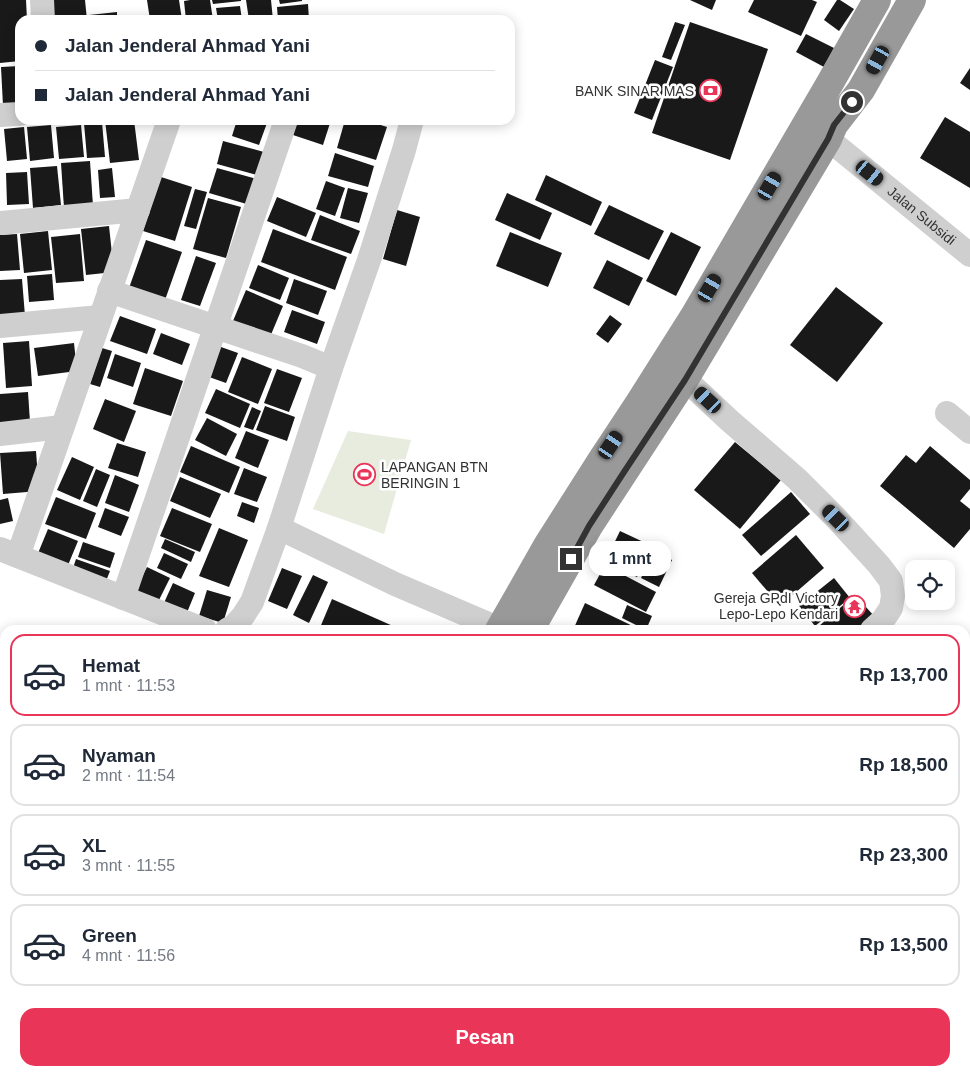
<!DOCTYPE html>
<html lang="id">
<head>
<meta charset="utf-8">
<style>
  body { margin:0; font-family:Helvetica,sans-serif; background:#f6f6f7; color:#1f2937; height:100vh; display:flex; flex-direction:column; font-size:19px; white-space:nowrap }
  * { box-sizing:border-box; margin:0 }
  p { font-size:16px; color:#747a83 }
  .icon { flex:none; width:28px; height:28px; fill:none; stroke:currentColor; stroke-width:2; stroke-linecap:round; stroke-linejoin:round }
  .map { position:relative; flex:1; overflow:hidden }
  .side { position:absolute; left:0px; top:625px; width:970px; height:451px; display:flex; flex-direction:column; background:#fff; border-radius:15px 15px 0 0; box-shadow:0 2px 12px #0003 }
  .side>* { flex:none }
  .hud { position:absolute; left:15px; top:15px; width:500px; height:110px; border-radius:15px; box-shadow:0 2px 12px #0003; display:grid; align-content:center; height:110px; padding:0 20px; background:#fff }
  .buttons { position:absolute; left:905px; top:560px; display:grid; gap:10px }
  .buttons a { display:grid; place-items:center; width:50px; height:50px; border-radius:10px; background:#fff; box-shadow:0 2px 12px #0003; font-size:25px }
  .end { position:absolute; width:22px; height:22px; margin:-11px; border:6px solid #323232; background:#fff; box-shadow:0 0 0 2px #fff }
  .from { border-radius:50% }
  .bubble { position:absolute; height:35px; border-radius:15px; background:#fff; box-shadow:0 2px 12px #0003; font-size:16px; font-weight:800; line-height:35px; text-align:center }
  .car { position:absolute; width:15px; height:30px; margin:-15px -8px; border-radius:6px; box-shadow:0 0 4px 1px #0007; background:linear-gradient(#222 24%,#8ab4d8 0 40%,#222 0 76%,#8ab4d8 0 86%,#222 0) }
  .hud b { display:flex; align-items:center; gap:18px; height:48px; font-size:19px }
  .hud b+b { border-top:1px solid #e0e1e3 }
  .hud i { width:12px; height:12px; background:#1f2937 }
  ul { padding:9px 0 0; list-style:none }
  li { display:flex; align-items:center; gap:15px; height:82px; margin:0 10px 8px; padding:0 10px; border:2px solid #e0e1e3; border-radius:15px }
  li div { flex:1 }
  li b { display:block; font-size:19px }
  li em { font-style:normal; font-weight:800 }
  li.current { border-color:#e93558 }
  li>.icon { width:45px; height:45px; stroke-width:1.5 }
  .action { display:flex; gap:10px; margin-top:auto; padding:10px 20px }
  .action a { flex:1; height:58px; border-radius:15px; background:#e93558; color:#fff; font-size:20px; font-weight:800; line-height:58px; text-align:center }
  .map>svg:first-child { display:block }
  .green { fill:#e7ecde }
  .building { fill:#191919 }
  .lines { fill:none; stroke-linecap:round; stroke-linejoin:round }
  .minor { stroke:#cfcfcf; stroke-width:24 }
  .highway { stroke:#999; stroke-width:28 }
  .route { stroke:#323232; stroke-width:6 }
  .labels { text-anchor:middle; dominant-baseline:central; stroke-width:5; stroke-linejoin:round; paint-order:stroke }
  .poi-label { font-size:14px; fill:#323232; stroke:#fff; text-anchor:end }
  .street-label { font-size:14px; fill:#323232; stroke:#fff }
</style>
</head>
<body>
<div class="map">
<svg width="970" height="1076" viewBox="0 0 970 1076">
  <rect width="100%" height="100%" fill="#fff"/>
  <polygon class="green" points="348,431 411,440 384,534 313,509"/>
  <g class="building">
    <polygon points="0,0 26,0 27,20 20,20 20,61 0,63"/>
    <polygon points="48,0 85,0 87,20 50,20"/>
    <polygon points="147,0 179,0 182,20 150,20"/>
    <polygon points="190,0 210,0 213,20 186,20 184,1"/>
    <polygon points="212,0 241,0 241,1 213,4"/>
    <polygon points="246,0 271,0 273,20 249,20"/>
    <polygon points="279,0 302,0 302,1 280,4"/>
    <polygon points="690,0 716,0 712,10"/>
    <polygon points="754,0 812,0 817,2 801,36 748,12"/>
    <polygon points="837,0 840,0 854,9 839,31 824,20"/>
    <polygon points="308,4 309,20 278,20 277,7"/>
    <polygon points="240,6 242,20 218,20 216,8"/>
    <polygon points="117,12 117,20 90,20 89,15"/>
    <polygon points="675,22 685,25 671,60 662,57"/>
    <polygon points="690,22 768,49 730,160 652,133"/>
    <polygon points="806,34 834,48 824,67 796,52"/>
    <polygon points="655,60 673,67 652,120 634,113"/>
    <polygon points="20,66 20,105 3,106 1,67"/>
    <polygon points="970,68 970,90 960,83"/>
    <polygon points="945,117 970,132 970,188 920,158"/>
    <polygon points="105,120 134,120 139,160 110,163"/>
    <polygon points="237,120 259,120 267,123 259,145 232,136"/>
    <polygon points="298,120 331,120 323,145 293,135"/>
    <polygon points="345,120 365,120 387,127 376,160 337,148"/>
    <polygon points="102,122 105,157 87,158 84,123"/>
    <polygon points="51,125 54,158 30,161 27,127"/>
    <polygon points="81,125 84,157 59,159 56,127"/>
    <polygon points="24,127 27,159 7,161 4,129"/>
    <polygon points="223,141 264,152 257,175 217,164"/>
    <polygon points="335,153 374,166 368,187 328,176"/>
    <polygon points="90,161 93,206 64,208 61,163"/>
    <polygon points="57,166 61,205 33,208 30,168"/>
    <polygon points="112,168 115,197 100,198 98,170"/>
    <polygon points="217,168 257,179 250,205 209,193"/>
    <polygon points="27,172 29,204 7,205 6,173"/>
    <polygon points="546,175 602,202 591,226 535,200"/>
    <polygon points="161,177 192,187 175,241 143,231"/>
    <polygon points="326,181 345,188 335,216 316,209"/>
    <polygon points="348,188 368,193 359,223 340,218"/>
    <polygon points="195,189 207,192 196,229 184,226"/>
    <polygon points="507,193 552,213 540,240 495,220"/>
    <polygon points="277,197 316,213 306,237 267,221"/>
    <polygon points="208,198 241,207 226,258 193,249"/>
    <polygon points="609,205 664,231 649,260 594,234"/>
    <polygon points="397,210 420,217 406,266 383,259"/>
    <polygon points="320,215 360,231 351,254 311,240"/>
    <polygon points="109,226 114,272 86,275 81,229"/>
    <polygon points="273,229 347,257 335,290 261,262"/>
    <polygon points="48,231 52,270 24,273 20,234"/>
    <polygon points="510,232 562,253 548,287 496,266"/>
    <polygon points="671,232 701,247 676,296 646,281"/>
    <polygon points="17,234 20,270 0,271 0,235"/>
    <polygon points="80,234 84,281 56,283 51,237"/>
    <polygon points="146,240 182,252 165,300 129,288"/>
    <polygon points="196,256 216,263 200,306 181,300"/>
    <polygon points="607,260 643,278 629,306 593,288"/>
    <polygon points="258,265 289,278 280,300 249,288"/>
    <polygon points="52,274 54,300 29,302 27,276"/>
    <polygon points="22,279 25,316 0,317 0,280"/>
    <polygon points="294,279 327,291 318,315 286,303"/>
    <polygon points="836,287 883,323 837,382 790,345"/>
    <polygon points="246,290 283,306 270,337 233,321"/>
    <polygon points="292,310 325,322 317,344 284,332"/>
    <polygon points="610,315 622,324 608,343 596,334"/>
    <polygon points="120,316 156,329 147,354 110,341"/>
    <polygon points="161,333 190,344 182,365 153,354"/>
    <polygon points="29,341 32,386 6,388 3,343"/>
    <polygon points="74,343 77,371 38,376 34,348"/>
    <polygon points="221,347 238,353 226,383 209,377"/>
    <polygon points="102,348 112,351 100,387 90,384"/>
    <polygon points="115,354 141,363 133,387 107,378"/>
    <polygon points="242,357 272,369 258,404 228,392"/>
    <polygon points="145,368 183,381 171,416 133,404"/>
    <polygon points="277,369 302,378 289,412 264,403"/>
    <polygon points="216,389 250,404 240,428 205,413"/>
    <polygon points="28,392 30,422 0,424 0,394"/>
    <polygon points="105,399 136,411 124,442 93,429"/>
    <polygon points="265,406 295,417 287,441 256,430"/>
    <polygon points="252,407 261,411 253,430 244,427"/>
    <polygon points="207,418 237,434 226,456 195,440"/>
    <polygon points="246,431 269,440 258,468 235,458"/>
    <polygon points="735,442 781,480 740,529 694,490"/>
    <polygon points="117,443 146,452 138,477 108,468"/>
    <polygon points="191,446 240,467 229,493 180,472"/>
    <polygon points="930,446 970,480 970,489 960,501 970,509 970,529 954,548 880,486 906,455 916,463"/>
    <polygon points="36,451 39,491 3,494 0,453"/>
    <polygon points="72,457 94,467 80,500 57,490"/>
    <polygon points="244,468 267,477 257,502 234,494"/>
    <polygon points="96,469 110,475 97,507 83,501"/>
    <polygon points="115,475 139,485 129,512 105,503"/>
    <polygon points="180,477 221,494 210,518 170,501"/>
    <polygon points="791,492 810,514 761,556 742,535"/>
    <polygon points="56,497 96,513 86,539 45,524"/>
    <polygon points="8,498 13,521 0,524 0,500"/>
    <polygon points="242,502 259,508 254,523 237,516"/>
    <polygon points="105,508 129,517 121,536 98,527"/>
    <polygon points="172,508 212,524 200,552 160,536"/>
    <polygon points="219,528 248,540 229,587 199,576"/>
    <polygon points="48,529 78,541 66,570 36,558"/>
    <polygon points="620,531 652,546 637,577 605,562"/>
    <polygon points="796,535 824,568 780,606 752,573"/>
    <polygon points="165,539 195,552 191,562 161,548"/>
    <polygon points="83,542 115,553 110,568 78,557"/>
    <polygon points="654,551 672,560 659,587 641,578"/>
    <polygon points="164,553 188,564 181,579 157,568"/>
    <polygon points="76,559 110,571 104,586 71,574"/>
    <polygon points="605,565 656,592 646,612 594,585"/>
    <polygon points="147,567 170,578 158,602 135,591"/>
    <polygon points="282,568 302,576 287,609 268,601"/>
    <polygon points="313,575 328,582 309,623 293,615"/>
    <polygon points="834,578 850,598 815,626 799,606"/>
    <polygon points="173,583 195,593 186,615 163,605"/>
    <polygon points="207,590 231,597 223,623 199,616"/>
    <polygon points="855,595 875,617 860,630 823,630 819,626"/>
    <polygon points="332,599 402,630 319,630"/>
    <polygon points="585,603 639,629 639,630 573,630"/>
    <polygon points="627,605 652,616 646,630 622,618"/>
    <polygon points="0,1063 5,1066 5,1071 7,1071 4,1076 0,1076"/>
    <polygon points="102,1071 144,1071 142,1076 116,1076"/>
    <polygon points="151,1071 176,1071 175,1076 149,1076"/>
    <polygon points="183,1071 210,1071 209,1076 182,1076"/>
    <polygon points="215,1071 286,1071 285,1076 214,1076"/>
    <polygon points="468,1071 494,1071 516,1075 516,1076 467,1076"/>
    <polygon points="673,1071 699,1071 698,1076 672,1076"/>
  </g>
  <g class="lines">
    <g class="minor">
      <polyline points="42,0 43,20"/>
      <polyline points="0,115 20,114"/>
      <path id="s1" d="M828,139l142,116"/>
      <polyline points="0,223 138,210"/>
      <polyline points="109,291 302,356 331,368"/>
      <polyline points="0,326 100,317"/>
      <polyline points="685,379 730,421 797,479 836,518 879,565 891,581 893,596 891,608 883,620 872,630"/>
      <polyline points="947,413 970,432"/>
      <polyline points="0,434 62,427"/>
      <polyline points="279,528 395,584 500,629"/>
      <polyline points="0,549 205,630"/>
      <polyline points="18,556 169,120"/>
      <polyline points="123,598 286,120"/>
      <polyline points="227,630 234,626 243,616 252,602 279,528 331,368 369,260 404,150 412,120"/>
      <polyline points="0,876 5,878"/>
    </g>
    <g class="highway">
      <polyline points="499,630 548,544 602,459 639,403 694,316 830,83 877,0"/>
      <polyline points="530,630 589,526 685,379 828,139 834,125 861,90 912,0"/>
      <polyline points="383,1076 384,1071"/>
      <polyline points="418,1076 418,1071"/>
    </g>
  </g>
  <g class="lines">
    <polyline class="route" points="571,559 589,526 624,472 685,380 828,139 834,125 852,102"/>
  </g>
  <defs>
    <symbol id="bank-ring" viewBox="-11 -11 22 22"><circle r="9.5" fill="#fff" stroke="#e93558" stroke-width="1.5"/><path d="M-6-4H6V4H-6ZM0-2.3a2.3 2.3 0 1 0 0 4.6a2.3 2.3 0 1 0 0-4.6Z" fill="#e93558"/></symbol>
    <symbol id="stadium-ring" viewBox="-11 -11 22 22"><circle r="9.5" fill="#fff" stroke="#e93558" stroke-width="1.5"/><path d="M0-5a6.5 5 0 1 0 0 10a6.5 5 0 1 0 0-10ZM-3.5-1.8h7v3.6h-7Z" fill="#e93558"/></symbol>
    <symbol id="temple-ring" viewBox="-11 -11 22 22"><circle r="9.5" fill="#fff" stroke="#e93558" stroke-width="1.5"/><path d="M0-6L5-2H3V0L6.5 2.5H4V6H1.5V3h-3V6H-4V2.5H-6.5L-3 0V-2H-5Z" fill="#e93558"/></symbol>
  </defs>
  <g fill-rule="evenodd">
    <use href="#bank-ring" x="698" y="78" width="25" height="25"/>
    <use href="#stadium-ring" x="352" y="462" width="25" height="25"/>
    <use href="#temple-ring" x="842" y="594" width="25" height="25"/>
  </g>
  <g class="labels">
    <g class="poi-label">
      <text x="694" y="91">BANK SINAR MAS</text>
      <text x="381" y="467" text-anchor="start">LAPANGAN BTN<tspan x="381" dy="16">BERINGIN 1</tspan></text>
      <text x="838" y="598">Gereja GPdI Victory<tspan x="838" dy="16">Lepo-Lepo Kendari</tspan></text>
    </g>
    <g class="street-label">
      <text stroke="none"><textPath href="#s1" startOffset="121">Jalan Subsidi</textPath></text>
    </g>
  </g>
</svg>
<div class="buttons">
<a><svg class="icon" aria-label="locate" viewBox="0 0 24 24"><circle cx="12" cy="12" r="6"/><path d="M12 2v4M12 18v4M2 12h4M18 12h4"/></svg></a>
</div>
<i class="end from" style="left:852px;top:102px"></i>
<i class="end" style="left:571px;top:559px"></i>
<div class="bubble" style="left:589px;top:541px;width:82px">1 mnt</div>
<i class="car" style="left:878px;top:60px;rotate:209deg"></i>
<i class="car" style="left:870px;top:173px;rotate:129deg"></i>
<i class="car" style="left:770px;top:186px;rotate:30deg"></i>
<i class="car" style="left:710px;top:288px;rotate:30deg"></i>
<i class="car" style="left:708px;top:400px;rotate:313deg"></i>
<i class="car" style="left:611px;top:445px;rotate:34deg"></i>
<i class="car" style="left:836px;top:518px;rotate:315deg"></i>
<div class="hud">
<b><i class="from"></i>Jalan Jenderal Ahmad Yani</b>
<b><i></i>Jalan Jenderal Ahmad Yani</b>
</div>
<section class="side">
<ul>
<li class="current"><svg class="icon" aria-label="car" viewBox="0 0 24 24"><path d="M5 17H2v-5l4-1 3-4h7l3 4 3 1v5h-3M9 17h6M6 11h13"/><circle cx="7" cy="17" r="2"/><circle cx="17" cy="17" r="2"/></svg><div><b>Hemat</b><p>1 mnt · 11:53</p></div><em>Rp 13,700</em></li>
<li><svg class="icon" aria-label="car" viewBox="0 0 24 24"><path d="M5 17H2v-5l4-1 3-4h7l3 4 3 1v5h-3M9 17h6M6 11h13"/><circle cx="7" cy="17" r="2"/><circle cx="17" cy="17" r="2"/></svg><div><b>Nyaman</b><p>2 mnt · 11:54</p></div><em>Rp 18,500</em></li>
<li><svg class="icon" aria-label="car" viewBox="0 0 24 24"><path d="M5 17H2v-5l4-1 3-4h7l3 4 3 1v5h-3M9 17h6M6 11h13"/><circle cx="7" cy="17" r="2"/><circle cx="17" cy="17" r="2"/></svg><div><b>XL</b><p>3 mnt · 11:55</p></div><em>Rp 23,300</em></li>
<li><svg class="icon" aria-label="car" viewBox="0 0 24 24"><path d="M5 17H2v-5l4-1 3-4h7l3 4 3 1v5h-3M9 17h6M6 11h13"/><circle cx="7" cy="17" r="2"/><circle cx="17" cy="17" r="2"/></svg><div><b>Green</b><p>4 mnt · 11:56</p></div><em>Rp 13,500</em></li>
</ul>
<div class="action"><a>Pesan</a></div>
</section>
</div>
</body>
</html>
